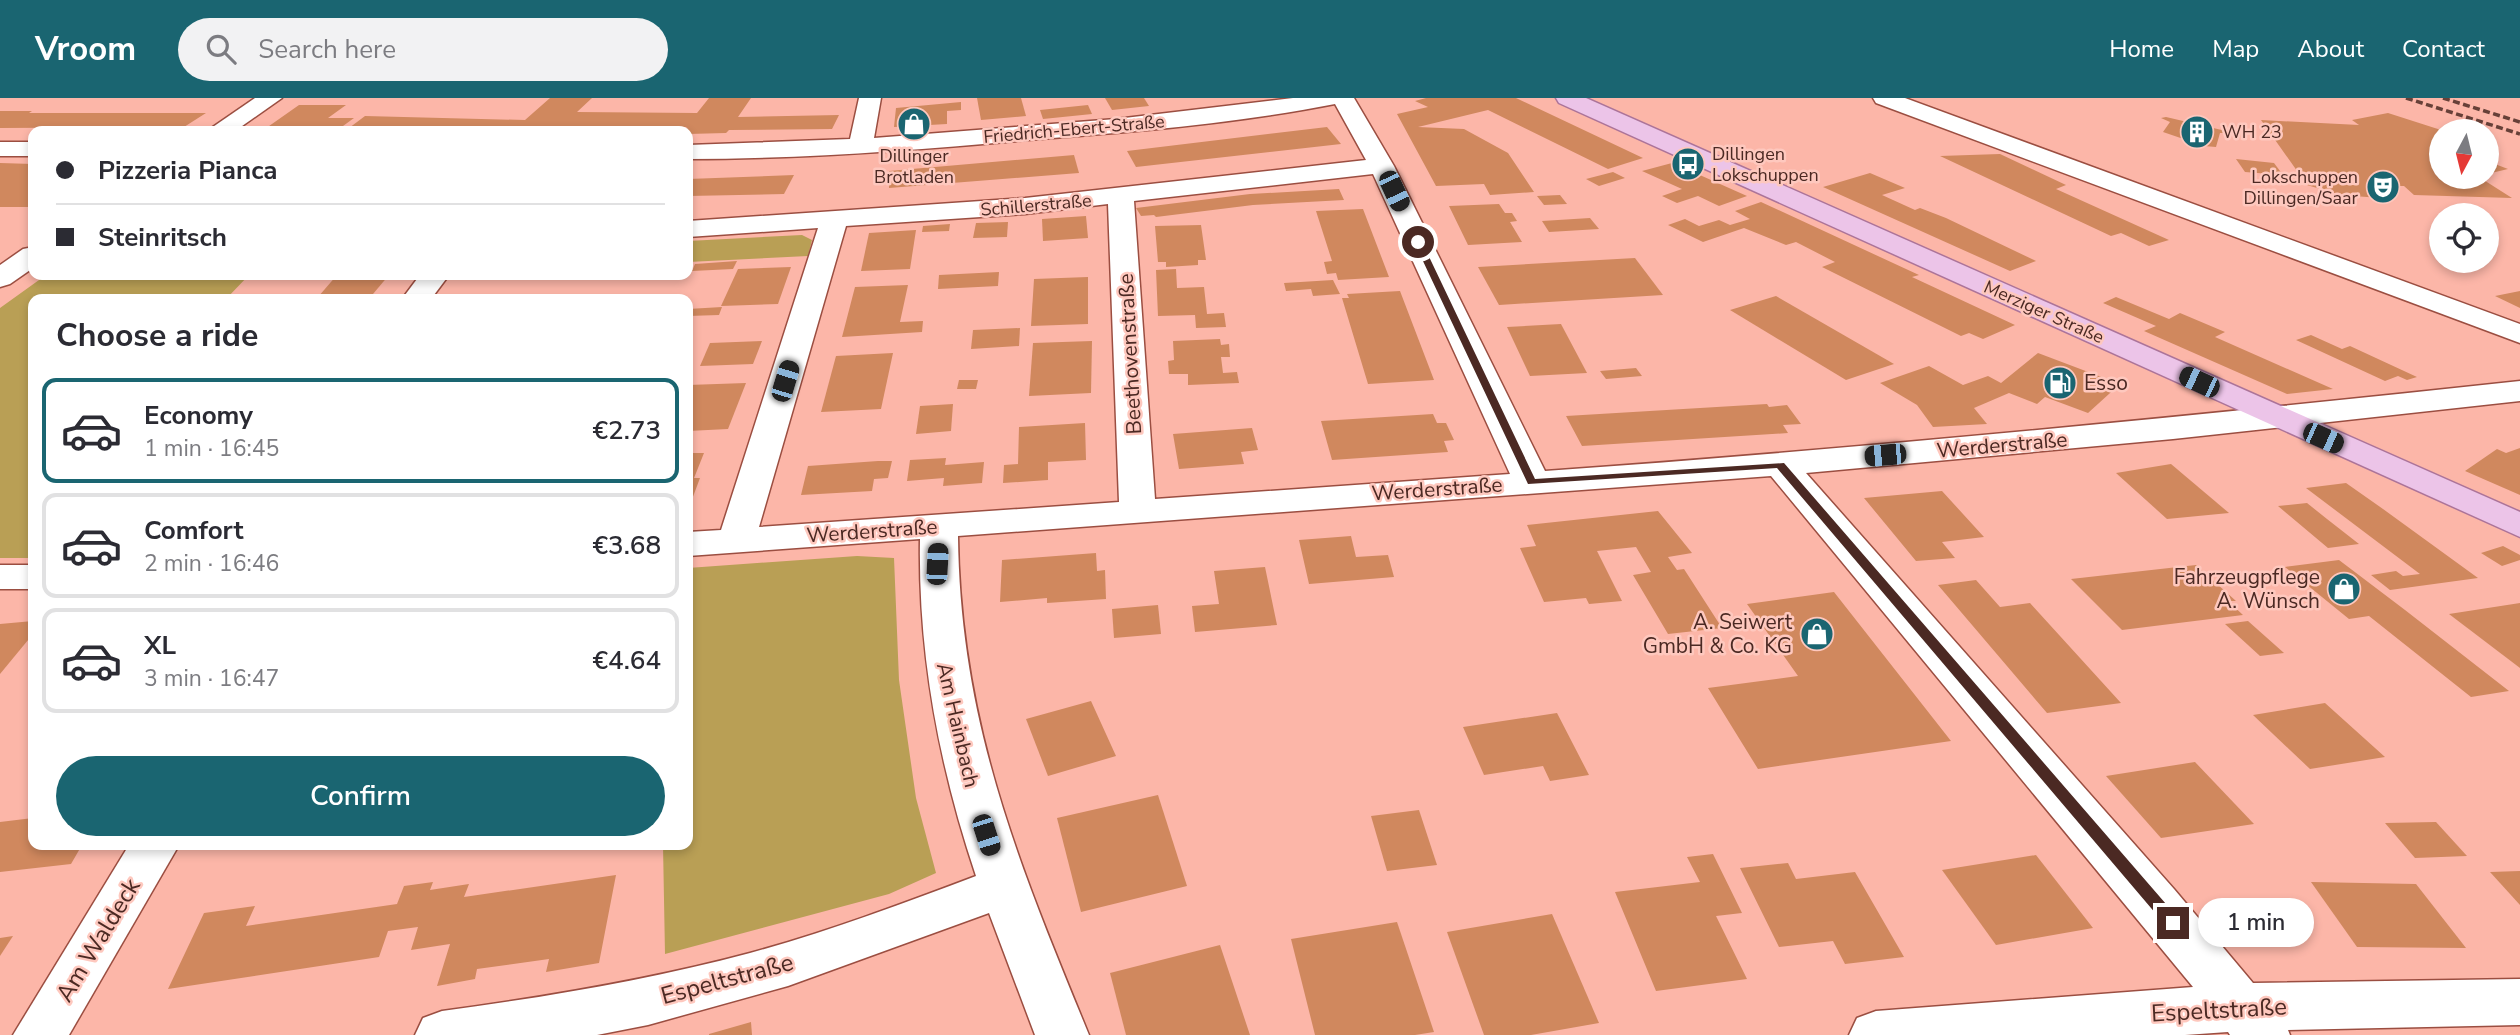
<!DOCTYPE html>
<html lang="en">
<head>
<meta charset="utf-8">
<style>
  body { margin:0; font-family:"Nunito Sans",sans-serif; background:#f2f2f3; color:#2b2b33; height:100vh; display:flex; flex-direction:column; font-size:26px; white-space:nowrap }
  * { box-sizing:border-box; margin:0 }
  p { font-size:23px; color:#7c7c81 }
  .icon { flex:none; width:38px; height:38px; fill:none; stroke:currentColor; stroke-width:2; stroke-linecap:round; stroke-linejoin:round }
  .map { position:relative; flex:1; overflow:hidden }
  .sheet { position:absolute; left:28px; top:196px; width:665px; height:556px; display:flex; flex-direction:column; background:#fff; border-radius:14px; box-shadow:0 4px 10px #0003 }
  .sheet>* { flex:none }
  .banner { position:absolute; left:28px; top:28px; width:665px; height:154px; border-radius:14px; box-shadow:0 4px 10px #0003; display:grid; align-content:center; height:154px; padding:0 28px; background:#fff }
  .needle { width:46px; rotate:187deg }
  .buttons { position:absolute; left:2429px; top:21px; display:grid; gap:14px }
  .buttons a { display:grid; place-items:center; width:70px; height:70px; border-radius:50%; background:#fff; box-shadow:0 4px 10px #0003; font-size:35px }
  .end { position:absolute; width:32px; height:32px; margin:-16px; border:9px solid #4b2923; background:#fff; box-shadow:0 0 0 4px #fff }
  .from { border-radius:50% }
  .bubble { position:absolute; height:49px; border-radius:24px; background:#fff; box-shadow:0 4px 10px #0003; font-size:23px; font-weight:600; line-height:49px; text-align:center }
  .car { position:absolute; width:21px; height:42px; margin:-21px -10px; border-radius:9px; box-shadow:0 0 5px 2px #0007; background:linear-gradient(#222 24%,#8ab4d8 0 40%,#222 0 76%,#8ab4d8 0 86%,#222 0) }
  .banner b { display:flex; align-items:center; gap:24px; height:66px; font-size:26px }
  .banner b+b { border-top:2px solid #e1e1e2 }
  .banner i { width:18px; height:18px; background:#2b2b33 }
  ul { padding:0; list-style:none }
  li { display:flex; align-items:center; gap:21px; height:105px; margin:0 14px 10px; padding:0 14px; border:4px solid #e1e1e2; border-radius:14px }
  li div { flex:1 }
  li b { display:block; font-size:26px }
  li em { font-style:normal; font-weight:600 }
  li.current { border-color:#1a6571 }
  li>.icon { width:63px; height:63px; stroke-width:1.5 }
  h2 { padding:0 28px; font-size:32px; line-height:84px }
  .primary-button { display:flex; gap:14px; margin-top:auto; padding:14px 28px }
  .primary-button a { flex:1; height:80px; border-radius:42px; background:#1a6571; color:#fff; font-size:28px; font-weight:600; line-height:80px; text-align:center }
  header { display:flex; align-items:center; gap:42px; box-sizing:border-box; height:98px; padding:0 35px; background:#1a6571; color:#fff }
  header strong { font-size:33px }
  nav { display:flex; gap:38px; margin-inline-start:auto; font-size:24px }
  .search { width:490px; height:63px; background:#f2f2f3; display:flex; align-items:center; gap:18px; box-sizing:border-box; padding:0 24px; border-radius:38px; color:#7c7c81; font-size:26px }
  .map>svg:first-child { display:block }
  .green { fill:#b99f55 }
  .building { fill:#d0885e }
  .lines { fill:none; stroke-linecap:round; stroke-linejoin:round }
  .minor-casing { stroke:#9b4e41; stroke-width:3 }
  .major-casing { stroke:#ac7499; stroke-width:3 }
  .minor { fill:#fff; fill-rule:evenodd }
  .major { fill:#ecc4e8; fill-rule:evenodd }
  .rail { stroke:#674038; stroke-width:3.5; stroke-dasharray:7 3.5; stroke-linecap:butt }
  .route { fill:#4b2923 }
  .labels { text-anchor:middle; dominant-baseline:central; stroke-width:5; stroke-linejoin:round; paint-order:stroke }
  .far-street-label { font-size:18px; fill:#4b2923; stroke:#fec8be }
  .far-poi-label { font-size:18px; fill:#4b2923; stroke:#fec8be; text-anchor:start }
  .street-label { font-size:21px; fill:#4b2923; stroke:#fec8be }
  .poi-label { font-size:21px; fill:#4b2923; stroke:#fec8be; text-anchor:end }
  .near-street-label { font-size:24px; fill:#4b2923; stroke:#fec8be }
</style>
</head>
<body>
<header>
<strong>Vroom</strong>
<div class="search"><svg class="icon" aria-label="search" viewBox="0 0 24 24"><circle cx="10" cy="10" r="6"/><path d="M15 15l6 6"/></svg>Search here</div>
<nav><a>Home</a><a>Map</a><a>About</a><a>Contact</a></nav>
</header>
<div class="map">
<svg width="2520" height="937" viewBox="0 0 2520 937">
  <rect width="100%" height="100%" fill="#fcb6a8"/>
  <g class="green">
    <polygon points="802,137 812,142 808,158 688,164 688,143"/>
    <polygon points="46,177 249,177 226,201 33,201 33,460 0,460 0,210"/>
    <polygon points="857,458 894,460 899,582 916,700 936,775 889,796 665,856 663,747 688,747 688,470"/>
  </g>
  <g class="building">
    <polygon points="550,0 592,0 577,14 697,15 709,0 751,0 738,19 839,17 832,31 729,32 726,35 688,36 683,33 687,29 562,28 557,33 345,33 365,18 525,22"/>
    <polygon points="977,0 1021,0 1026,18 981,22"/>
    <polygon points="1105,0 1144,0 1149,8 1112,12"/>
    <polygon points="1426,0 1516,0 1643,60 1608,71 1488,12 1418,29 1464,31 1508,55 1534,94 1490,97 1484,86 1436,88 1397,16 1428,9 1415,3"/>
    <polygon points="961,4 961,12 947,13 947,26 894,29 896,10"/>
    <polygon points="299,7 346,7 328,20 354,20 343,28 315,28 308,33 262,33"/>
    <polygon points="1088,7 1092,16 1043,21 1040,12"/>
    <polygon points="0,13 32,13 29,15 206,15 184,29 0,30"/>
    <polygon points="2388,15 2441,32 2441,79 2479,79 2512,100 2414,97 2404,88 2380,88 2394,101 2340,97 2307,87 2261,22 2359,27 2352,22"/>
    <polygon points="2166,19 2226,33 2226,35 2220,35 2216,49 2204,48 2163,34 2170,24 2161,20"/>
    <polygon points="1327,29 1341,46 1136,69 1127,53"/>
    <polygon points="2000,56 2066,87 2056,91 2169,142 2149,148 2121,135 2111,138 1940,58"/>
    <polygon points="1074,57 1079,75 889,90 889,73"/>
    <polygon points="2236,61 2274,65 2283,77 2245,74"/>
    <polygon points="2487,63 2508,71 2487,76"/>
    <polygon points="0,65 33,66 33,109 0,109"/>
    <polygon points="1672,65 1702,78 1747,98 1719,108 1698,98 1677,105 1662,98 1682,91 1642,73"/>
    <polygon points="1613,74 1625,80 1599,88 1586,81"/>
    <polygon points="1870,75 1905,90 1882,97 1915,112 1920,110 1946,120 2036,163 2010,173 1823,89"/>
    <polygon points="794,77 784,96 688,98 688,81"/>
    <polygon points="1339,91 1344,102 1253,107 1156,119 1154,117 1141,118 1136,110 1250,96"/>
    <polygon points="1560,97 1567,106 1544,107 1537,98"/>
    <polygon points="1761,104 1919,177 1912,179 2015,227 1983,241 1969,235 1961,238 1822,169 1835,164 1796,144 1786,147 1744,130 1703,144 1668,127 1685,121 1699,128 1719,122 1730,127 1750,121 1735,113"/>
    <polygon points="1499,106 1505,115 1512,115 1517,123 1510,124 1522,144 1468,147 1449,108"/>
    <polygon points="1363,111 1389,179 1338,182 1336,175 1327,176 1324,164 1332,163 1316,113"/>
    <polygon points="1086,118 1088,140 1043,143 1042,121"/>
    <polygon points="1590,120 1599,131 1549,134 1542,123"/>
    <polygon points="1008,124 1007,139 973,140 976,125"/>
    <polygon points="950,126 949,133 922,134 923,128"/>
    <polygon points="1201,127 1206,162 1198,162 1198,167 1166,169 1166,164 1158,164 1155,128"/>
    <polygon points="916,132 910,171 861,173 869,135"/>
    <polygon points="1635,160 1663,197 1499,207 1478,169"/>
    <polygon points="737,163 733,171 692,173 695,166"/>
    <polygon points="791,169 778,206 721,208 738,171"/>
    <polygon points="1176,171 1177,190 1204,189 1207,216 1224,215 1226,229 1196,230 1195,217 1158,218 1156,172"/>
    <polygon points="999,174 998,188 938,191 939,177"/>
    <polygon points="337,177 389,177 373,196 318,199"/>
    <polygon points="1088,179 1088,226 1031,228 1034,181"/>
    <polygon points="1333,182 1340,196 1313,198 1311,191 1286,193 1284,185"/>
    <polygon points="908,187 900,224 923,223 922,234 842,239 855,189"/>
    <polygon points="1400,193 1434,282 1368,286 1342,200 1349,200 1347,196"/>
    <polygon points="2520,193 2520,210 2495,198"/>
    <polygon points="1776,198 1894,266 1846,282 1730,212"/>
    <polygon points="2116,199 2169,221 2180,215 2225,234 2215,239 2333,291 2287,296 2144,233 2156,228 2103,205"/>
    <polygon points="722,209 719,217 688,218 688,211"/>
    <polygon points="1561,226 1587,275 1530,278 1507,229"/>
    <polygon points="1020,230 1019,248 971,251 973,232"/>
    <polygon points="2311,237 2342,251 2350,248 2417,279 2407,282 2398,278 2385,283 2296,242"/>
    <polygon points="1220,241 1221,247 1229,246 1230,259 1221,259 1223,275 1237,274 1239,285 1188,287 1188,276 1169,276 1168,263 1174,262 1173,243"/>
    <polygon points="762,243 753,266 700,268 710,245"/>
    <polygon points="1092,243 1091,295 1029,298 1033,245"/>
    <polygon points="893,255 881,311 821,314 836,258"/>
    <polygon points="2038,255 2120,286 2088,315 2045,299 2037,306 2009,295 1974,310 1987,326 1933,329 1917,307 1880,285 1929,268 1963,287 1988,278 2001,285"/>
    <polygon points="1636,270 1642,278 1606,281 1600,273"/>
    <polygon points="959,282 978,282 976,291 957,291"/>
    <polygon points="746,285 728,331 688,333 688,287"/>
    <polygon points="953,306 951,333 916,336 920,308"/>
    <polygon points="1767,306 1769,309 1787,307 1801,326 1783,327 1788,335 1582,348 1566,318"/>
    <polygon points="1433,316 1437,325 1446,325 1454,342 1444,343 1448,354 1332,362 1321,323"/>
    <polygon points="1085,325 1086,362 1048,364 1048,382 1003,385 1004,367 1018,366 1019,329"/>
    <polygon points="1252,330 1258,352 1241,354 1244,366 1179,371 1173,336"/>
    <polygon points="2520,350 2520,397 2465,373 2497,351 2506,355"/>
    <polygon points="688,355 704,355 694,380 700,380 688,412"/>
    <polygon points="946,360 945,367 984,364 982,385 943,388 944,380 907,383 910,362"/>
    <polygon points="878,363 892,363 888,380 874,381 872,393 801,397 808,368"/>
    <polygon points="2171,366 2229,415 2167,421 2116,375"/>
    <polygon points="2346,385 2383,411 2478,480 2390,492 2371,477 2396,473 2403,478 2420,476 2306,390"/>
    <polygon points="1942,393 1984,439 1942,444 1955,460 1916,463 1864,400"/>
    <polygon points="2307,405 2327,421 2359,446 2328,450 2278,408"/>
    <polygon points="1658,413 1692,455 1668,459 1677,472 1684,471 1722,530 1668,536 1633,477 1651,474 1636,449 1597,453 1622,503 1589,506 1586,500 1544,504 1520,450 1536,448 1527,427"/>
    <polygon points="1351,438 1356,459 1388,457 1394,479 1309,486 1299,442"/>
    <polygon points="2503,448 2520,457 2520,462 2502,468 2481,455"/>
    <polygon points="1096,455 1097,473 1105,472 1106,501 1047,505 1047,500 1000,504 1002,462"/>
    <polygon points="2339,462 2405,512 2509,593 2471,599 2369,518 2349,521 2285,469"/>
    <polygon points="2196,467 2236,503 2228,503 2243,517 2122,532 2071,481"/>
    <polygon points="1265,469 1277,527 1195,534 1192,508 1219,506 1214,473"/>
    <polygon points="1976,482 2000,509 2030,505 2121,605 2047,615 1938,487"/>
    <polygon points="1834,494 1951,643 1758,671 1708,590 1798,578 1747,506"/>
    <polygon points="2520,505 2520,570 2449,516"/>
    <polygon points="1158,507 1161,536 1114,540 1112,511"/>
    <polygon points="33,523 33,536 0,576 0,526"/>
    <polygon points="2248,523 2284,555 2260,558 2225,526"/>
    <polygon points="1091,603 1116,658 1048,678 1026,621"/>
    <polygon points="2325,605 2385,659 2310,671 2253,617"/>
    <polygon points="1557,615 1589,677 1550,683 1543,668 1484,677 1463,629"/>
    <polygon points="2195,664 2254,726 2161,740 2106,678"/>
    <polygon points="1158,697 1187,788 1081,814 1057,720"/>
    <polygon points="1419,712 1437,767 1387,773 1371,718"/>
    <polygon points="33,720 33,747 82,747 71,766 0,774 0,724"/>
    <polygon points="2436,724 2467,758 2415,760 2385,725"/>
    <polygon points="1713,756 1742,815 1716,818 1747,881 1656,893 1615,794 1700,784 1687,759"/>
    <polygon points="2036,757 2093,830 1996,847 1942,772"/>
    <polygon points="1788,765 1796,781 1855,774 1904,859 1845,866 1833,843 1779,849 1740,770"/>
    <polygon points="2520,773 2520,807 2490,774"/>
    <polygon points="616,777 599,865 546,874 549,861 477,871 475,881 437,888 450,846 411,852 418,829 388,833 379,859 168,891 204,815 255,808 246,828 397,806 404,788 433,784 430,792 469,786 464,799"/>
    <polygon points="2311,784 2416,786 2466,850 2357,849"/>
    <polygon points="1552,816 1599,925 1531,937 1484,937 1447,834"/>
    <polygon points="1397,824 1434,934 1415,937 1315,937 1291,841"/>
    <polygon points="13,838 0,858 0,840"/>
    <polygon points="1220,847 1250,937 1126,937 1110,875"/>
    <polygon points="751,924 752,937 709,937 709,936"/>
  </g>
  <g class="lines">
    <defs>
      <g id="minor">
        <polygon points="255,0 282,0 235,33 207,33"/>
        <path d="M859,0h22l-7,40 242,-19 177,-21h61l40,68 151,305c325,-23 650,-55 975,-90v20l-347,38 -367,34 368,416 79,94 267,-4v46l-232,5 2,5h-60l-2,-3 -43,3h-336l8,-17 19,-7 317,-24 -422,-511 -813,60c2,187 61,329 131,499h-54l-46,-122 -201,73 -140,39 -51,10h-182l8,-17 19,-7c104,-14 207,-31 308,-58 77,-21 152,-49 226,-77 -37,-110 -58,-221 -56,-337l-232,17v-24l33,-2 97,-302 -130,9v-16l337,-23 341,-38 -31,-56c-101,20 -204,28 -307,36 -113,10 -226,19 -340,19v-14l162,-6zM1373,76l137,300 -355,25 -21,-298zM1108,106l11,298 -360,25 87,-301 179,-12z"/>
        <polygon points="1873,0 1905,0 2520,226 2520,245 1876,5"/>
        <rect x="0" y="44" width="33" height="14"/>
        <polygon points="33,149 33,170 10,186 0,189 0,167 23,151"/>
        <polygon points="420,177 449,177 431,201 402,201"/>
        <rect x="0" y="467" width="33" height="24"/>
        <polygon points="129,747 179,747 69,937 13,937"/>
      </g>
      <polygon id="major" points="1556,0 1586,0 2520,414 2520,439 1559,5"/>
    </defs>
    <use href="#minor" class="minor-casing"/>
    <use href="#major" class="major-casing"/>
    <use href="#minor" class="minor"/>
    <use href="#major" class="major"/>
    <g class="rail">
      <polyline points="2406,0 2520,36"/>
      <polyline points="2443,0 2520,24"/>
    </g>
  </g>
  <polygon class="route" points="1418,141 1422,144 1535,381 1784,365 2179,821 2179,830 2168,830 1777,370 1528,386 1414,144"/>
  <defs>
    <symbol id="shop-disc" viewBox="-11 -11 22 22"><circle r="9.5" fill="#1a6571" stroke="#fec8be"/><path d="M-5-2.5h2.3a2.7 3.5 0 0 1 5.4 0H5L5.5 6h-11ZM-1.5-2.5h3a1.5 2.3 0 0 0-3 0Z" fill="#fff"/></symbol>
    <symbol id="building-disc" viewBox="-11 -11 22 22"><circle r="9.5" fill="#1a6571" stroke="#fec8be"/><path d="M-4-6H4V6H1V3H-1V6H-4ZM-2.5-4.3h1.7v1.8h-1.7ZM.8-4.3h1.7v1.8H.8ZM-2.5-1h1.7V.8h-1.7ZM.8-1h1.7V.8H.8Z" fill="#fff"/></symbol>
    <symbol id="bus-disc" viewBox="-11 -11 22 22"><circle r="9.5" fill="#1a6571" stroke="#fec8be"/><path d="M-5-6H5V4H4V6H2V4H-2V6H-4V4H-5ZM-3.5-4V0h7V-4ZM-3.5 1.2v1.5H-2V1.2ZM2 1.2v1.5H3.5V1.2Z" fill="#fff"/></symbol>
    <symbol id="theatre-disc" viewBox="-11 -11 22 22"><circle r="9.5" fill="#1a6571" stroke="#fec8be"/><path d="M-5-5.5Q0-4 5-5.5V0Q5 5 0 6Q-5 5-5 0ZM-3.3-2.5H-1v1.5H-3.3ZM1-2.5H3.3v1.5H1ZM-2.8 1Q0 5.5 2.8 1Z" fill="#fff"/></symbol>
    <symbol id="fuel-disc" viewBox="-11 -11 22 22"><circle r="9.5" fill="#1a6571" stroke="#fec8be"/><path d="M-5.5-6h7V0h2V4h1.3V-2.5L3-4.5l.8-.8L6-3V5H2.5V1h-1V6h-7ZM-4.2-4.7v3.2H.2V-4.7Z" fill="#fff"/></symbol>
  </defs>
  <g fill-rule="evenodd">
    <use href="#shop-disc" x="895" y="7" width="38" height="38"/>
    <use href="#building-disc" x="2178" y="15" width="38" height="38"/>
    <use href="#bus-disc" x="1669" y="47" width="38" height="38"/>
    <use href="#theatre-disc" x="2364" y="70" width="38" height="38"/>
    <use href="#fuel-disc" x="2041" y="266" width="38" height="38"/>
    <use href="#shop-disc" x="2325" y="472" width="38" height="38"/>
    <use href="#shop-disc" x="1798" y="517" width="38" height="38"/>
  </g>
  <g class="labels">
    <g class="far-street-label">
      <text transform="translate(1074 31) rotate(-5)">Friedrich-Ebert-Straße</text>
      <text transform="translate(1036 107) rotate(-5)">Schillerstraße</text>
      <text transform="translate(2044 214) rotate(24)">Merziger Straße</text>
    </g>
    <g class="far-poi-label">
      <text x="2222" y="34">WH 23</text>
      <text x="1712" y="56">Dillingen<tspan x="1712" dy="21">Lokschuppen</tspan></text>
      <text x="914" y="58" text-anchor="middle">Dillinger<tspan x="914" dy="21">Brotladen</tspan></text>
      <text x="2358" y="79" text-anchor="end">Lokschuppen<tspan x="2358" dy="21">Dillingen/Saar</tspan></text>
    </g>
    <g class="street-label">
      <text transform="translate(1130 256) rotate(-93)">Beethovenstraße</text>
      <text transform="translate(2002 347) rotate(-5)">Werderstraße</text>
      <text transform="translate(1437 391) rotate(-4)">Werderstraße</text>
      <text transform="translate(872 433) rotate(-4)">Werderstraße</text>
      <text transform="translate(958 627) rotate(77)">Am Hainbach</text>
    </g>
    <g class="poi-label">
      <text x="2084" y="285" text-anchor="start">Esso</text>
      <text x="2320" y="479">Fahrzeugpflege<tspan x="2320" dy="24">A. Wünsch</tspan></text>
      <text x="1792" y="524">A. Seiwert<tspan x="1792" dy="24">GmbH &amp; Co. KG</tspan></text>
    </g>
    <g class="near-street-label">
      <text transform="translate(98 842) rotate(-59)">Am Waldeck</text>
      <text transform="translate(727 881) rotate(-15)">Espeltstraße</text>
      <text transform="translate(2219 912) rotate(-3)">Espeltstraße</text>
    </g>
  </g>
</svg>
<div class="buttons">
<a><svg class="needle" viewBox="-14 -14 28 28"><path d="M0-13l5 13h-10z" fill="#e53935"/><path d="M0 13l5-13h-10z" fill="#7c7c81"/></svg></a>
<a><svg class="icon" aria-label="locate" viewBox="0 0 24 24"><circle cx="12" cy="12" r="6"/><path d="M12 2v4M12 18v4M2 12h4M18 12h4"/></svg></a>
</div>
<i class="end from" style="left:1418px;top:144px"></i>
<i class="end" style="left:2173px;top:825px"></i>
<div class="bubble" style="left:2198px;top:800px;width:116px">1 min</div>
<i class="car" style="left:1394px;top:93px;rotate:155deg"></i>
<i class="car" style="left:785px;top:283px;rotate:17deg"></i>
<i class="car" style="left:2199px;top:284px;rotate:295deg"></i>
<i class="car" style="left:2323px;top:340px;rotate:114deg"></i>
<i class="car" style="left:1885px;top:357px;rotate:265deg"></i>
<i class="car" style="left:937px;top:466px;rotate:3deg"></i>
<i class="car" style="left:986px;top:737px;rotate:162deg"></i>
<div class="banner">
<b><i class="from"></i>Pizzeria Pianca</b>
<b><i></i>Steinritsch</b>
</div>
<section class="sheet">
<h2>Choose a ride</h2>
<ul>
<li class="current"><svg class="icon" aria-label="car" viewBox="0 0 24 24"><path d="M5 17H2v-5l4-1 3-4h7l3 4 3 1v5h-3M9 17h6M6 11h13"/><circle cx="7" cy="17" r="2"/><circle cx="17" cy="17" r="2"/></svg><div><b>Economy</b><p>1 min · 16:45</p></div><em>€2.73</em></li>
<li><svg class="icon" aria-label="car" viewBox="0 0 24 24"><path d="M5 17H2v-5l4-1 3-4h7l3 4 3 1v5h-3M9 17h6M6 11h13"/><circle cx="7" cy="17" r="2"/><circle cx="17" cy="17" r="2"/></svg><div><b>Comfort</b><p>2 min · 16:46</p></div><em>€3.68</em></li>
<li><svg class="icon" aria-label="car" viewBox="0 0 24 24"><path d="M5 17H2v-5l4-1 3-4h7l3 4 3 1v5h-3M9 17h6M6 11h13"/><circle cx="7" cy="17" r="2"/><circle cx="17" cy="17" r="2"/></svg><div><b>XL</b><p>3 min · 16:47</p></div><em>€4.64</em></li>
</ul>
<div class="primary-button"><a>Confirm</a></div>
</section>
</div>
</body>
</html>
